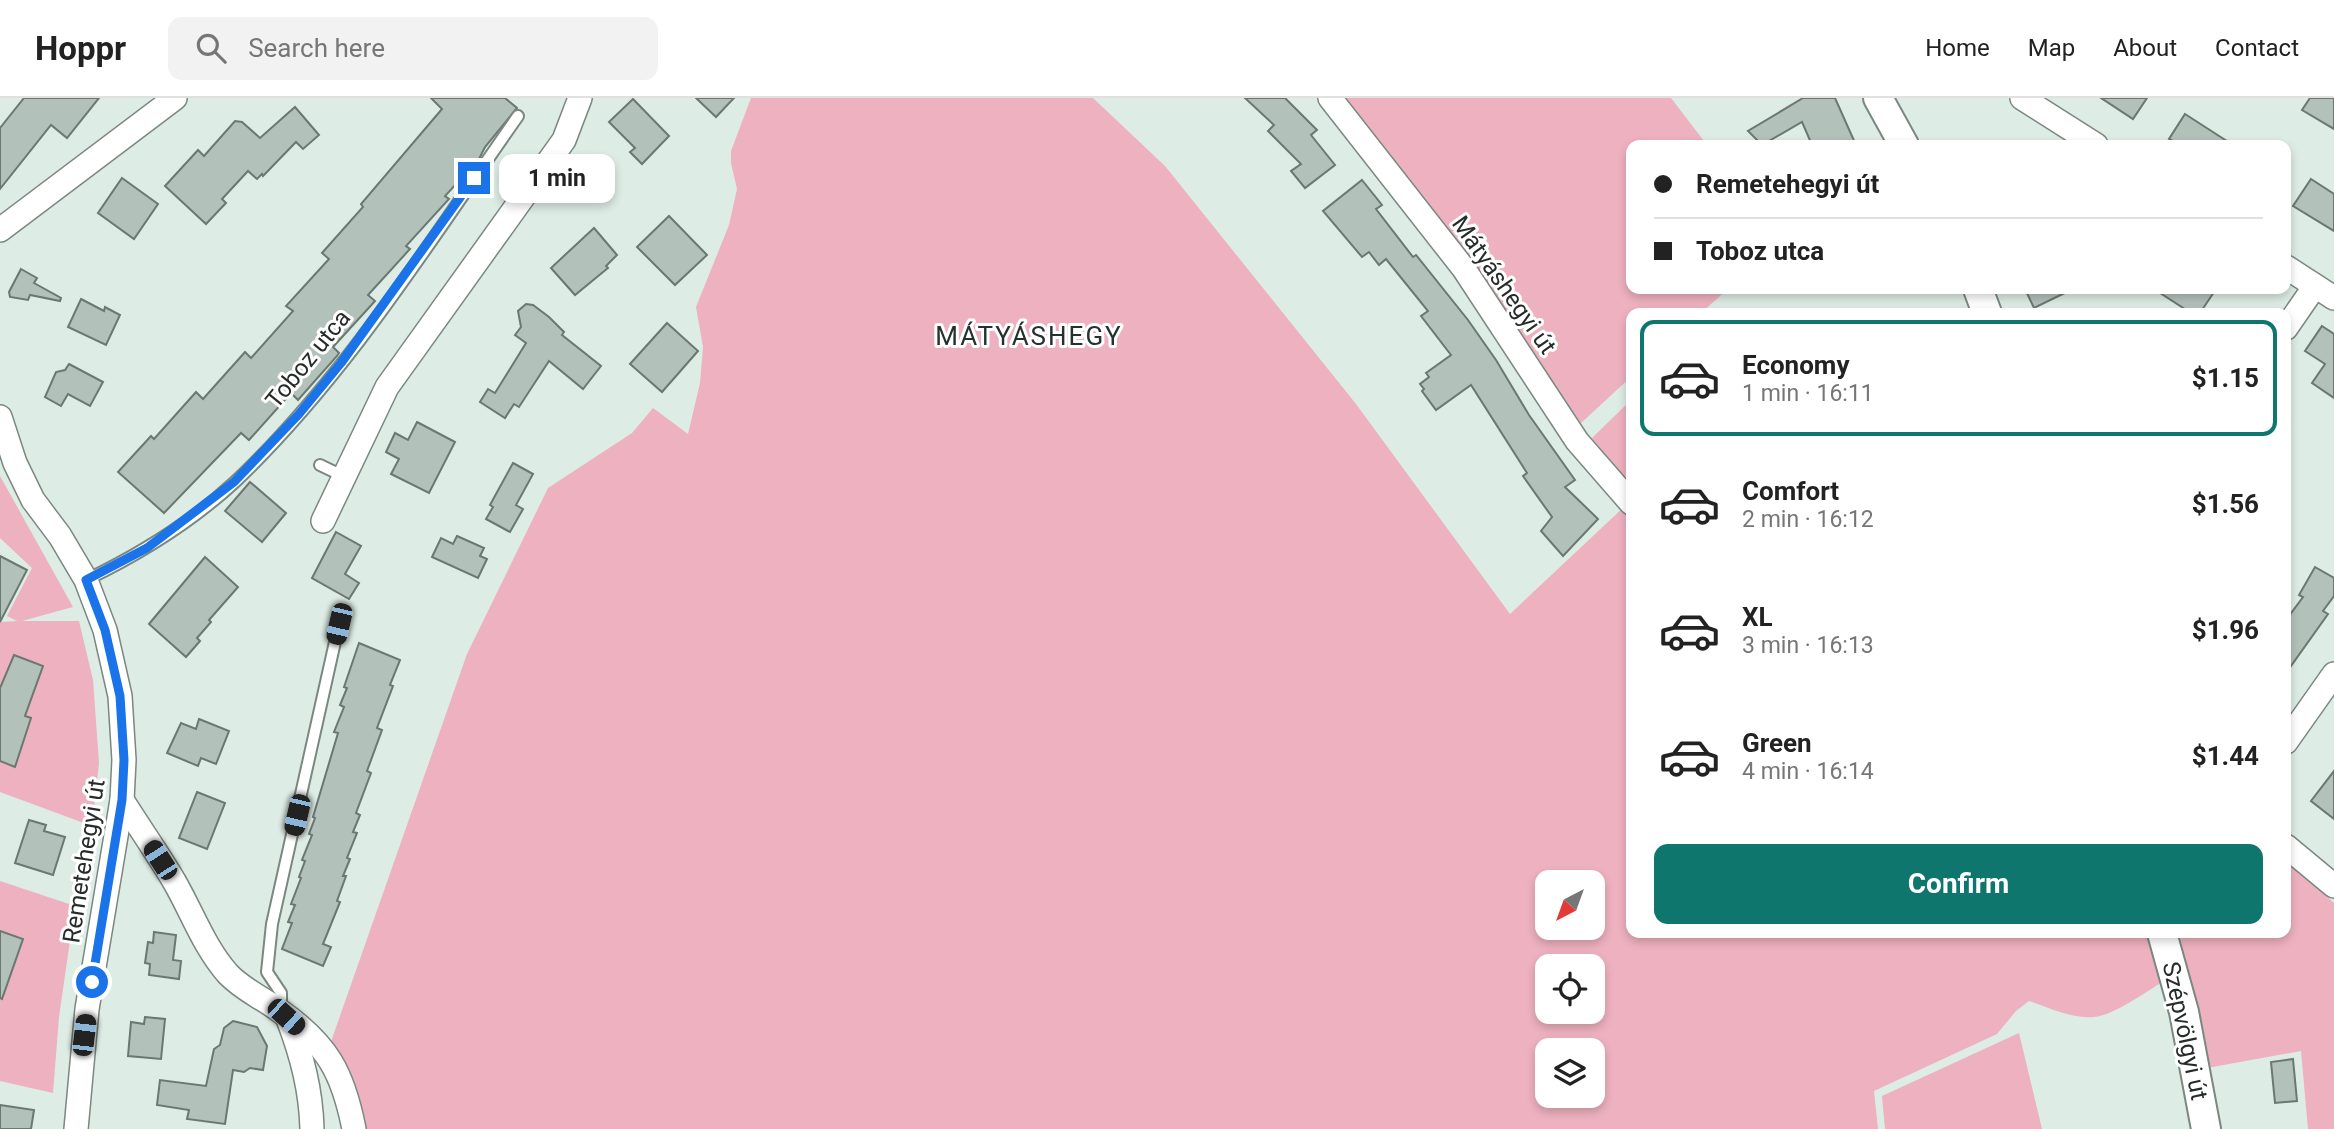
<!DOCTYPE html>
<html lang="en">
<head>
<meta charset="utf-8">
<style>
  body { margin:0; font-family:Roboto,sans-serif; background:#f2f2f2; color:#222; height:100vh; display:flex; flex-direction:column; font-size:26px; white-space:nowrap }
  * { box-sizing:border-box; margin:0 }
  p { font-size:23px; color:#767676 }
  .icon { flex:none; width:38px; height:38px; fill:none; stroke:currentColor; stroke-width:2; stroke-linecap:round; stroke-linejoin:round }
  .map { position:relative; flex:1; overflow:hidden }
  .panel { position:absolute; left:1626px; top:210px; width:665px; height:630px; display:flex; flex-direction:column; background:#fff; border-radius:14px; box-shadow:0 4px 10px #0003 }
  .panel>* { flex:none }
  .hud { position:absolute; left:1626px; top:42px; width:665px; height:154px; border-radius:14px; box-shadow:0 4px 10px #0003; display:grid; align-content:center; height:154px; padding:0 28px; background:#fff }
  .needle { width:46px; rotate:221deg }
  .fabs { position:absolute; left:1535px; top:772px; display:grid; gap:14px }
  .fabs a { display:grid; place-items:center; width:70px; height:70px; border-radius:14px; background:#fff; box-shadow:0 4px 10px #0003; font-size:35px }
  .end { position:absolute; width:32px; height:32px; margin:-16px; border:9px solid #1a73e8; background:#fff; box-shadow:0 0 0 4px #fff }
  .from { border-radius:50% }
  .bubble { position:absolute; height:49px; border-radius:14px; background:#fff; box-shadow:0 4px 10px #0003; font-size:23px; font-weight:700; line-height:49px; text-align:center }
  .car { position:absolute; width:21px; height:42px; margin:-21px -10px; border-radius:9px; box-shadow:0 0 5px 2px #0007; background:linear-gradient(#222 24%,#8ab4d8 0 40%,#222 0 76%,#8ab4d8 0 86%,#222 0) }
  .hud b { display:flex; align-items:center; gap:24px; height:66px; font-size:26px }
  .hud b+b { border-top:2px solid #e0e0e0 }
  .hud i { width:18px; height:18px; background:#222 }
  ul { padding:12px 0 0; list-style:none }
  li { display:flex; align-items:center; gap:21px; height:116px; margin:0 14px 10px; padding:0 14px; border:4px solid transparent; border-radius:14px }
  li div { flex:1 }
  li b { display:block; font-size:26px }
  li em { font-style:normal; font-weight:700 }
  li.active { border-color:#0f766e }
  li>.icon { width:63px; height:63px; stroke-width:1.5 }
  .button { display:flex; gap:14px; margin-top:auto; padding:14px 28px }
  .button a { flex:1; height:80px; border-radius:14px; background:#0f766e; color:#fff; font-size:28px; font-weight:700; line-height:80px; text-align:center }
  header { display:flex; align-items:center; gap:42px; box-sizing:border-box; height:98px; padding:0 35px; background:#fff; border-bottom:2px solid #e0e0e0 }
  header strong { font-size:33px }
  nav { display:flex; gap:38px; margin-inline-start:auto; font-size:24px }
  .search { width:490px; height:63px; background:#f2f2f2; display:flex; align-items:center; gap:18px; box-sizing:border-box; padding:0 24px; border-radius:14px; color:#767676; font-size:26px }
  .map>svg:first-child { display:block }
  .green { fill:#eeb1bf; fill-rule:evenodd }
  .building { fill:#b3c1bb; stroke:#6b7872; stroke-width:2 }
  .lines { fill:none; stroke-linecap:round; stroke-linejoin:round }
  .service-casing { stroke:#7a8881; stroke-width:14 }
  .minor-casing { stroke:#7a8881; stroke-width:26 }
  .tertiary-casing { stroke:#7a8881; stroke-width:32 }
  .service { stroke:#fff; stroke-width:10 }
  .minor { stroke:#fff; stroke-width:23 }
  .tertiary { stroke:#fff; stroke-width:28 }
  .route { stroke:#1a73e8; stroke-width:9 }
  .labels { text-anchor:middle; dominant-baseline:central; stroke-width:6; stroke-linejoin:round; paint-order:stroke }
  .street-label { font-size:24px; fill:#262c29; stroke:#fff }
  .neighbourhood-label { font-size:26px; letter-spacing:2px; fill:#25312c; stroke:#fff }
</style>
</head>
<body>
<header>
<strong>Hoppr</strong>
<div class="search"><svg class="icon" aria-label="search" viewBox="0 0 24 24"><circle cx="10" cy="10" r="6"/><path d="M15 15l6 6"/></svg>Search here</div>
<nav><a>Home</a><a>Map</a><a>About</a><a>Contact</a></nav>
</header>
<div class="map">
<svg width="2334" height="1031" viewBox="0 0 2334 1031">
  <rect width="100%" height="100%" fill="#ddece5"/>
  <g class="green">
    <path d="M751,0h342l72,68 191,238 154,210 115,-108 6,6v421h531l11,42c-18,11 -59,41 -79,42 -22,2 -44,-9 -65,-16l-13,10 -19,23 -123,57 4,38h-1524l-27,-76 140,-399 81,-166 84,-55 21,-25 35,26 12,-51 3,-36 -7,-40 33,-82 8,-36 -6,-26v-12zM1547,784h45v46h-45zM1547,868h45v46h-45zM1547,952h45v46h-45z"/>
    <polygon points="1343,0 1671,0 1707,47 1631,47 1631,191 1728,191 1701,215 1631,215 1631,279 1581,325 1432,110"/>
    <polygon points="1631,302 1631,388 1592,340"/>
    <polygon points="0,378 73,509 22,523 79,523 93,582 99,665 92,728 0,694 0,524 17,523 7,518 32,470 0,440"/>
    <polygon points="2286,761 2334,805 2334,1031 2308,1031 2301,953 2207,970 2180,838 2182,835 2286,835"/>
    <polygon points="0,783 75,808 59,919 53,995 0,983"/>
    <polygon points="2019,935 2042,1031 1885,1031 1882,998"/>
  </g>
  <g class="building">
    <polygon points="24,0 99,0 67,40 51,27 0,91 0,30"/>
    <polygon points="431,0 505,0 517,10 485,49 479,61 445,98 449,101 406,148 410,151 368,197 375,203 333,249 339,255 337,258 298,302 291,295 249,342 241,335 164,415 118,374 151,338 154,341 196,294 203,301 245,254 251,260 293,213 286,208 329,161 322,155 363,109 361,106 442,11"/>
    <polygon points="696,0 734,0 716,19"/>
    <polygon points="1245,0 1285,0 1317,32 1311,37 1335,67 1305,90 1291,73 1301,66 1268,33 1274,27"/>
    <polygon points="1803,0 1835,0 1856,47 1812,47 1802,24 1762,47 1748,33"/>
    <polygon points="2101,0 2147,0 2133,21"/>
    <polygon points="2310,0 2334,0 2334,31 2302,12"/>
    <polygon points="633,1 669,38 642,66 630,54 635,50 609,24"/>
    <polygon points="295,9 319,37 303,51 296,44 263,78 262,76 257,81 248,73 222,101 226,105 206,126 165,88 198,52 204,58 235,23 242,24 260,40"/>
    <polygon points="2185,16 2233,47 2180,47 2169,41"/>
    <polygon points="122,80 158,106 134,141 98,115"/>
    <polygon points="2311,81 2334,96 2334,133 2293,108"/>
    <polygon points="1362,82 1382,107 1376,111 1413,159 1416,157 1468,222 1496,262 1529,317 1575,382 1565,389 1598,421 1563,458 1541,433 1552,419 1523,378 1527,375 1471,287 1436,312 1422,293 1424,291 1420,286 1429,279 1426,275 1451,257 1421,218 1428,213 1386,161 1379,167 1369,154 1362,159 1323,113"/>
    <polygon points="669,118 707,157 675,187 637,149"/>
    <polygon points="594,130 617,157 606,168 608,170 575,197 551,170"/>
    <polygon points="21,171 37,180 34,185 61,200 60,203 30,197 28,202 10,199 9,194"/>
    <polygon points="2025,191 2073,191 2034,210"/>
    <polygon points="2154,191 2216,191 2200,215 2191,215"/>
    <polygon points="81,201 104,213 105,209 120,217 106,247 68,229"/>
    <polygon points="526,206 533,207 549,219 564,234 562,237 601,268 583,291 549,263 519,309 514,306 505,320 480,304 488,291 495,295 526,245 515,237 521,229 518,213"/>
    <polygon points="667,225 698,253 662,294 630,266"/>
    <polygon points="2322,228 2334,236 2334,300 2312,285 2325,266 2305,253"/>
    <polygon points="69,266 103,284 90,308 68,296 61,308 45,299 56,274 65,272"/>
    <polygon points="417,324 455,344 429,395 391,376 399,361 386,354 395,335 408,342"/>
    <polygon points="513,365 533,376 516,407 523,411 510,434 486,421 493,409 490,407"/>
    <polygon points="250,384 286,415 262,444 225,413"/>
    <polygon points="336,434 361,448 345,476 359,485 349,501 312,480"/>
    <polygon points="457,438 484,450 480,458 487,461 478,480 432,459 441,440 453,446"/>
    <polygon points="0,458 27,472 0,524"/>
    <polygon points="205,459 238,489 209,522 211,524 197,540 200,543 186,559 149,526"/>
    <polygon points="2315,469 2334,480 2334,498 2323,513 2328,516 2286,575 2286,522 2303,499 2299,497"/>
    <polygon points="359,545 400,562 390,587 393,588 377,630 382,632 367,673 371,675 356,715 360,717 353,734 357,735 347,760 350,761 343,778 346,778 337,803 340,804 323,846 331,849 323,868 282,851 292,825 288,824 295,807 291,806 301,780 299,779 305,763 302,762 312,737 309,736 315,720 313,719 338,635 334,634 344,609 340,607 347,590 344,589"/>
    <polygon points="14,557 43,568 25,618 31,620 15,669 0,663 0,590"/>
    <polygon points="199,621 229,633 216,666 201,660 198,668 167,655 181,625 196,631"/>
    <polygon points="2334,673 2334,721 2311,703"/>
    <polygon points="197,694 225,705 207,751 179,740"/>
    <polygon points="29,722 46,727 44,733 65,739 53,777 15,765"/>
    <polygon points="0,833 23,841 2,901 0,900"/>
    <polygon points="154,834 176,837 173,862 181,863 179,881 149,877 150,866 145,865 148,844 153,845"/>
    <polygon points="145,919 165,921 161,961 128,958 131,924 144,926"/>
    <polygon points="233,923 257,929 267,948 263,972 250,970 244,974 233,972 225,1026 187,1021 189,1012 157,1007 160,982 206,988 214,951 220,947 224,930"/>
    <polygon points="2293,961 2297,1003 2275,1005 2271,964"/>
    <polygon points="0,1007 34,1012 31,1031 0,1031"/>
  </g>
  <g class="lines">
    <defs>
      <g id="service">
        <polyline points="320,367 345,379"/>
        <path d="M86,482c52,-25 107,-59 150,-99 111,-106 194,-240 282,-365"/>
        <polyline points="281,913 281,895 267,874 272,826 339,526"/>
      </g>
      <g id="minor">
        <polyline points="1330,0 1464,171 1577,343 1631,405"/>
        <polyline points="2022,0 2096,47"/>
        <polyline points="0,132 175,0"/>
        <polyline points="2286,169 2334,200"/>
        <polyline points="2286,230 2315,188"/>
        <polyline points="0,319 15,365 33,402 60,438 86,482 105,532 120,598 124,662 122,702 87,911 76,1031"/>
        <polyline points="323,423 387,289 564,42 580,0"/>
        <polyline points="2286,644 2334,576"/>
        <path d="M122,702c17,27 36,54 52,81 18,31 30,66 54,93 15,16 35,24 52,37 48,34 63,62 74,118"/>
        <polyline points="2286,748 2334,788"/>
        <path d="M288,921c14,37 23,71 24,110"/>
      </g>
      <g id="tertiary">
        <polyline points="1878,0 1904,47"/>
        <polyline points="1978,191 1987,215"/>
        <polyline points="2162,835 2184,914 2206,1031"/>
      </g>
    </defs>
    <use href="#service" class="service-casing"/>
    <use href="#minor" class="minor-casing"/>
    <use href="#tertiary" class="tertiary-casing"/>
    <use href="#service" class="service"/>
    <use href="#minor" class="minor"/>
    <use href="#tertiary" class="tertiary"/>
  </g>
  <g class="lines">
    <polyline class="route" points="92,884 122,702 124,662 120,598 105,532 86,482 147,450 234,384 299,316 341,265 474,80"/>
  </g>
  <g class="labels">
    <g class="street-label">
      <text transform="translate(1504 187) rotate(55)">Mátyáshegyi út</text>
      <text transform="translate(308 261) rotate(-51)">Toboz utca</text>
      <text transform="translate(84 763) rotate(-81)">Remetehegyi út</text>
      <text transform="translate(2185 933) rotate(78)">Szépvölgyi út</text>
    </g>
    <g class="neighbourhood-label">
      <text x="1029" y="238">MÁTYÁSHEGY</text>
    </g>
  </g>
</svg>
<div class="fabs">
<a><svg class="needle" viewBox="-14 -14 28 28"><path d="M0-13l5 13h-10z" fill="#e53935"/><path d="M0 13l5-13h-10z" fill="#767676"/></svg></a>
<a><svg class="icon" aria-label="locate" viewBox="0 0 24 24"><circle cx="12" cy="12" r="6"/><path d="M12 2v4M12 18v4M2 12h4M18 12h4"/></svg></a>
<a><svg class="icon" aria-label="layers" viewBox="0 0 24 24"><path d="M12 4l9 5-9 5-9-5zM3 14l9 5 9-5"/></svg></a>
</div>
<i class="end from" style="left:92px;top:884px"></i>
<i class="end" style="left:474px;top:80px"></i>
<div class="bubble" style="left:499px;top:56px;width:116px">1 min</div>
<i class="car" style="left:339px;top:526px;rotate:193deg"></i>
<i class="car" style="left:297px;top:717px;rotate:193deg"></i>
<i class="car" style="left:160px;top:762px;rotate:327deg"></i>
<i class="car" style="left:286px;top:919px;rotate:132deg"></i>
<i class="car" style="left:84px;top:937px;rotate:7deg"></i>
<div class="hud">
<b><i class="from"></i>Remetehegyi út</b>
<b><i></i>Toboz utca</b>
</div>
<section class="panel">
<ul>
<li class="active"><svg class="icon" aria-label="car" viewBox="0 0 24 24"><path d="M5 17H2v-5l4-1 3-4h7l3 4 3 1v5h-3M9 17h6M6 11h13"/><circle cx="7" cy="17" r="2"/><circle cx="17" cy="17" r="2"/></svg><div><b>Economy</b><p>1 min · 16:11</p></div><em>$1.15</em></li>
<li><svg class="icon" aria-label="car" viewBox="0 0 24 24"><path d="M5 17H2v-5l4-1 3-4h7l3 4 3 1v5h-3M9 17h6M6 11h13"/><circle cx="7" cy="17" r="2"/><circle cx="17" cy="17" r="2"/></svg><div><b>Comfort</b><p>2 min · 16:12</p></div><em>$1.56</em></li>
<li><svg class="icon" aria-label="car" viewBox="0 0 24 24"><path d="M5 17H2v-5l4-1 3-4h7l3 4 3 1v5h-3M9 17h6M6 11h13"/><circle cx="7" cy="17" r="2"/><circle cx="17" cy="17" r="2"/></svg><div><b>XL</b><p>3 min · 16:13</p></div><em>$1.96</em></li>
<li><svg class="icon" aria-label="car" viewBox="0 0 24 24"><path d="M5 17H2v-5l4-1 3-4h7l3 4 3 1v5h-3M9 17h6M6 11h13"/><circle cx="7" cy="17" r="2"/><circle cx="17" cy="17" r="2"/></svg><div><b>Green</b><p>4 min · 16:14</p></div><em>$1.44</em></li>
</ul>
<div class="button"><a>Confirm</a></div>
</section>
</div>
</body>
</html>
